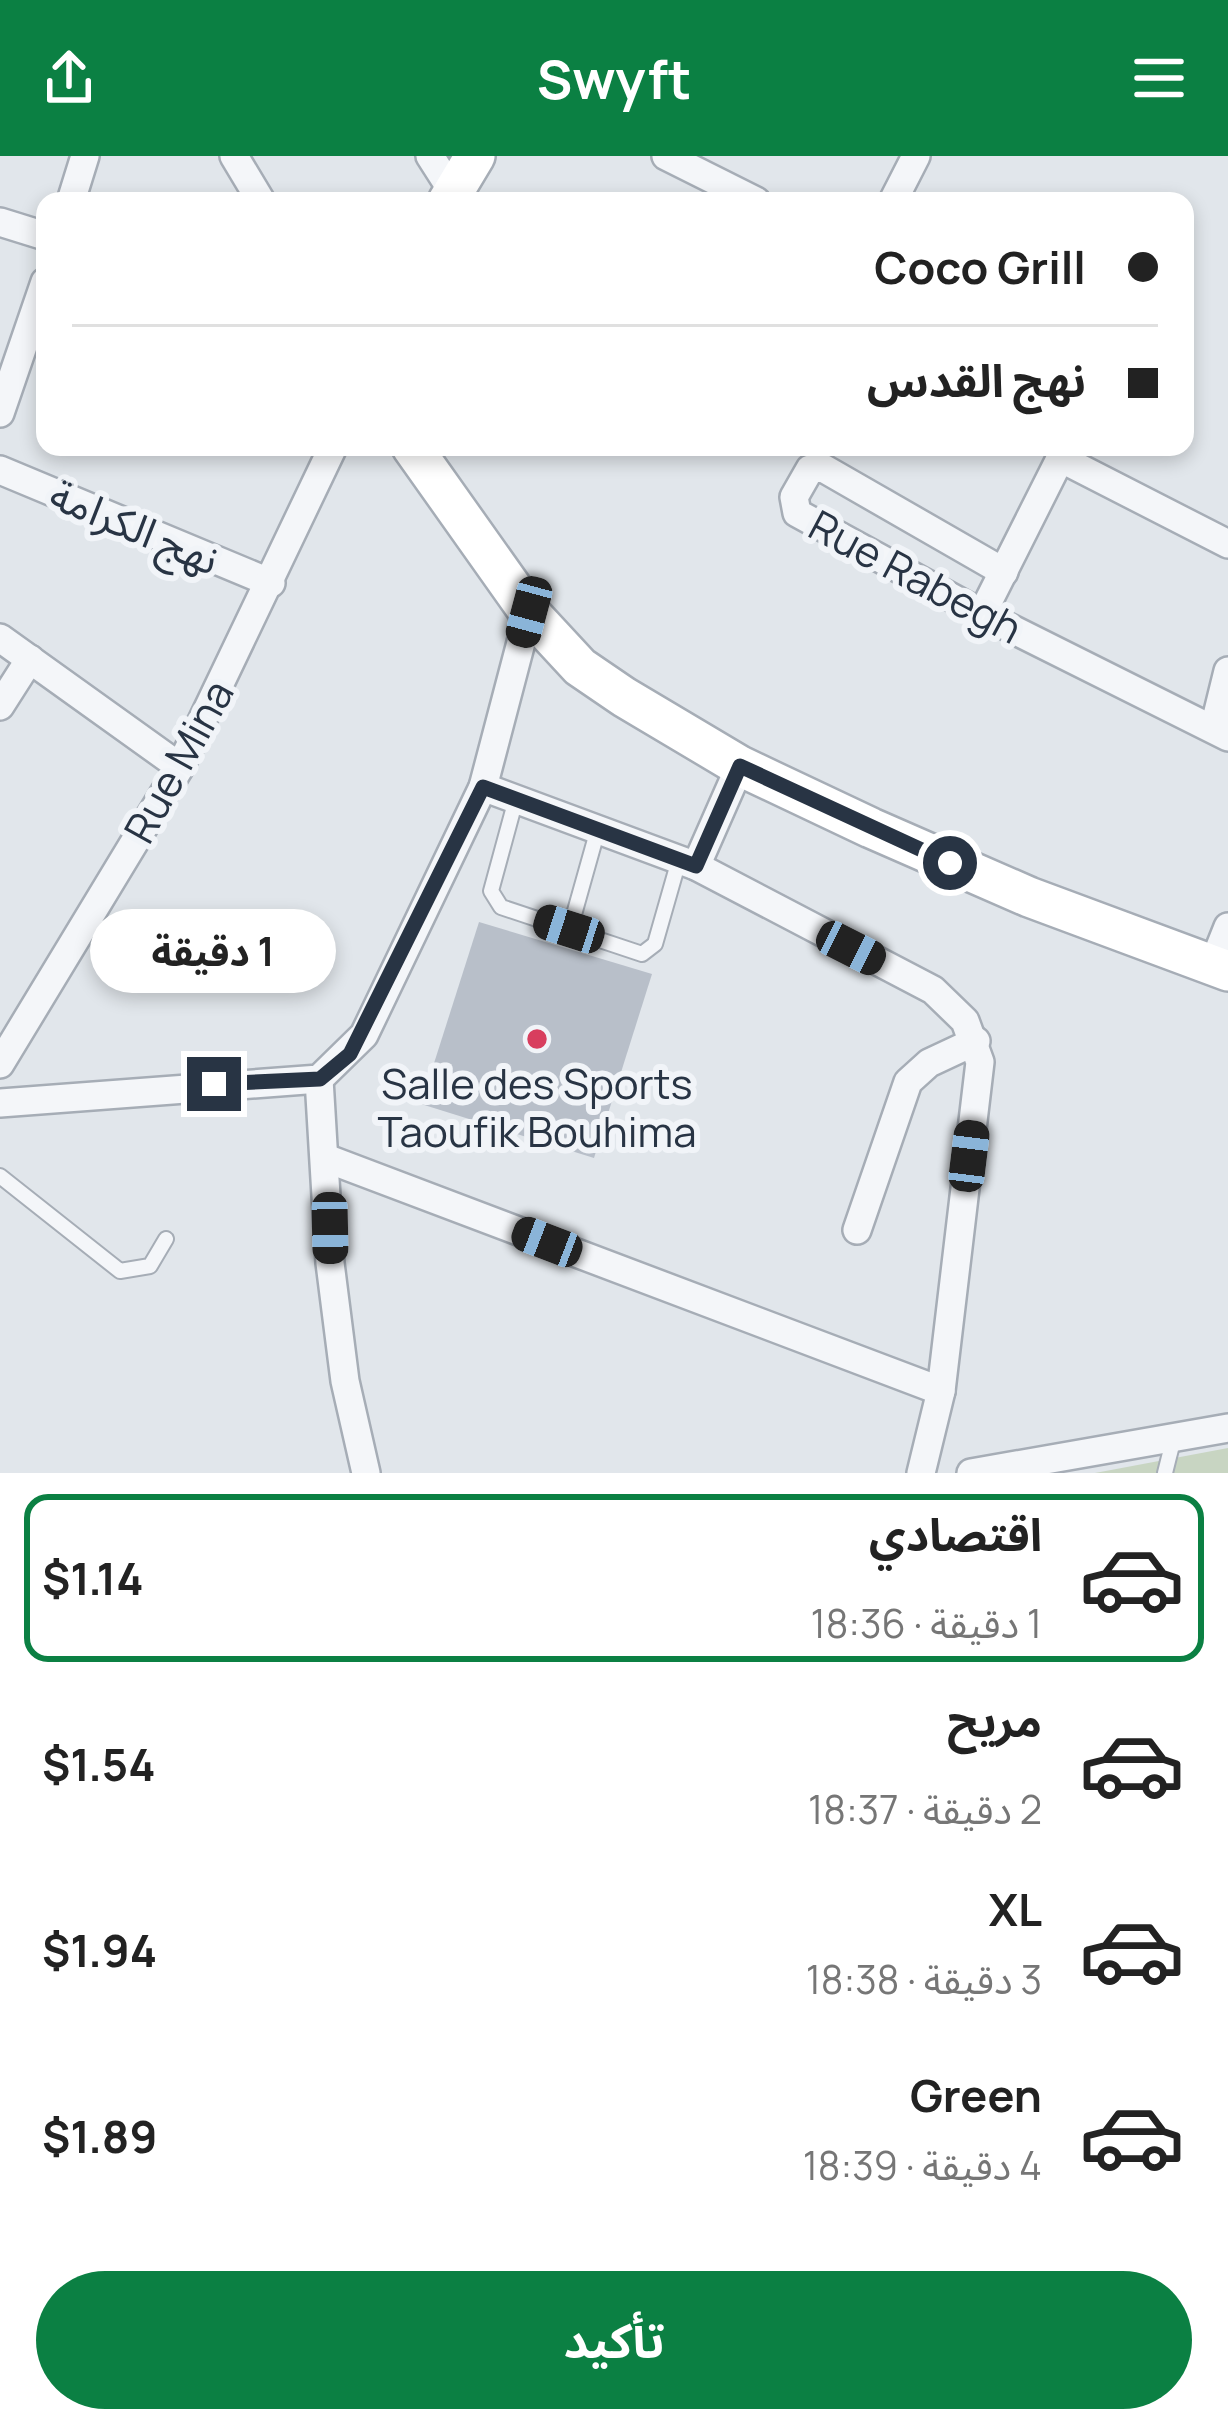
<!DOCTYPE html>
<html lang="ar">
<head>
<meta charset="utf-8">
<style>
  body { margin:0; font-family:Manrope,"Noto Sans Arabic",sans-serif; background:#f6f6f6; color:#222; direction:rtl; height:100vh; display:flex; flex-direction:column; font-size:45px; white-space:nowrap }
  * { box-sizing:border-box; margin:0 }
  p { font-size:39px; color:#767676 }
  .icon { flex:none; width:66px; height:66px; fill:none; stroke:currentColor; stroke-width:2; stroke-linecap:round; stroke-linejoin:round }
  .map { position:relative; height:1317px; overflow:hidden; direction:ltr }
  .side { display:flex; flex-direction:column; background:#fff; flex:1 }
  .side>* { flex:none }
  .guide { position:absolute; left:36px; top:36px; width:1158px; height:264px; border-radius:24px; box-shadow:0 6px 18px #0003; direction:rtl; display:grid; align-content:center; height:264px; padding:0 36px; background:#fff }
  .end { position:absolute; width:54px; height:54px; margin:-27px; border:15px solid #283444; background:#fff; box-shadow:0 0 0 6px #fff }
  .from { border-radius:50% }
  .bubble { position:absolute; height:84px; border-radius:42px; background:#fff; box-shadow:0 6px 18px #0003; font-size:39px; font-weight:700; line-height:84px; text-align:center; direction:rtl }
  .car { position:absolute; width:36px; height:72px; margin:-36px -18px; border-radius:15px; box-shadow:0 0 9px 3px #0007; background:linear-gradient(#222 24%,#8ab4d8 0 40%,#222 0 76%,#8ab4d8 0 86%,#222 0) }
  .guide b { display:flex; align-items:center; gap:42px; height:114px; font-size:45px }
  .guide b+b { border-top:3px solid #e0e0e0 }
  .guide i { width:30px; height:30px; background:#222 }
  ul { padding:21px 0 0; list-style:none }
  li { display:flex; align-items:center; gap:36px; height:168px; margin:0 24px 18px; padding:0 12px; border:6px solid transparent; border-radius:24px }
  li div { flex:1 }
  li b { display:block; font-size:45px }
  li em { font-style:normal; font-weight:700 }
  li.on { border-color:#0b8043 }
  li>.icon { width:108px; height:108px; stroke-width:1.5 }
  .primary-button { display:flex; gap:24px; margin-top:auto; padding:24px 36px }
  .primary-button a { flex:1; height:138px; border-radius:72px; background:#0b8043; color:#fff; font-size:48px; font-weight:700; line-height:138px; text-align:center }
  header { display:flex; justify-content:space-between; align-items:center; height:156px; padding:0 36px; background:#0b8043; color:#fff; font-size:54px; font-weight:700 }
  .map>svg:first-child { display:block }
  .green { fill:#c8d5c2 }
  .building { fill:#b8bfc9 }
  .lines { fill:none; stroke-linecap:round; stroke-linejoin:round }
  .service-casing { stroke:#a6adb6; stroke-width:18 }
  .minor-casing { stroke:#a6adb6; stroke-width:32 }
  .secondary-casing { stroke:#a6adb6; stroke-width:44 }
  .service { stroke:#f4f6f9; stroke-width:14 }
  .minor { stroke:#f4f6f9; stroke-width:27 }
  .secondary { stroke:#fff; stroke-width:39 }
  .route { stroke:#283444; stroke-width:15 }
  .poi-dot { fill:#d83e5e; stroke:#f1f4f8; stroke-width:4.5 }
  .labels { text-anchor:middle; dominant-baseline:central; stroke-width:12; stroke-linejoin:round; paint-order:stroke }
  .street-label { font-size:42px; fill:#283444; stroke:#f1f4f8 }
  .poi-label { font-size:42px; fill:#283444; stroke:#f1f4f8 }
</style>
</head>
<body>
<header><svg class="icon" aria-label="menu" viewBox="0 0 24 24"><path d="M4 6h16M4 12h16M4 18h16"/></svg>Swyft<svg class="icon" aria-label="share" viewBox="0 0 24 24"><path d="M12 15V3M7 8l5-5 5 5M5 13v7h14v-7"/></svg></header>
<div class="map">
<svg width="1228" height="1317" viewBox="0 0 1228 1317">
  <rect width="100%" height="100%" fill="#e1e6eb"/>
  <polygon class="green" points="1228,1292 1228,1317 1095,1317"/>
  <polygon class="building" points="479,766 652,818 594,1002 421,948"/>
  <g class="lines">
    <defs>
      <g id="service">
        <polyline points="516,643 491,735 501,751 642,798 655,788 679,704"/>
        <polyline points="573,762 598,673"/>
        <polyline points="0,1020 120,1115 150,1110 166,1083"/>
        <polyline points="1165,1317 1174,1281"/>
      </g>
      <g id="minor">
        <polyline points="234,0 261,45"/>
        <polyline points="430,0 453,36"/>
        <polyline points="666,0 756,45"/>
        <polyline points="71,45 85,0"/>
        <polyline points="893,45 916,0"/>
        <polyline points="0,66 45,80"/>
        <polyline points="0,257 45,126"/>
        <polyline points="1060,302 1228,388"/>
        <polyline points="0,314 271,427"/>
        <polyline points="1004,416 823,312 810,313 794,341 797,357 982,458 1228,581"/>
        <polyline points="982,458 1066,291"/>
        <polyline points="0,482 180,611"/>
        <polyline points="0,550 30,503"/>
        <polyline points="1214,572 1228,515"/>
        <polyline points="483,631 696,710 933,834 965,865 980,906 941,1235 921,1317"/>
        <polyline points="696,710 740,610"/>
        <polyline points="1212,811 1228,771"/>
        <polyline points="0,908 180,611 333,291"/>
        <polyline points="319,923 330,1107 345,1225 366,1317"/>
        <polyline points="0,947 319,923 364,879 483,631 529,456"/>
        <polyline points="328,1003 941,1235"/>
        <polyline points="857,1074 908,926 929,907 976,885"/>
        <polyline points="971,1317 1228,1272"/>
      </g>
      <g id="secondary">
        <polyline points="448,45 475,0"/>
        <polyline points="412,291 529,456 580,511 624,541 740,610 871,672 1029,741 1228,815"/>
      </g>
    </defs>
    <use href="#service" class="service-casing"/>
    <use href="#minor" class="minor-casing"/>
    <use href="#secondary" class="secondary-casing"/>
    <use href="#service" class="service"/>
    <use href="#minor" class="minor"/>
    <use href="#secondary" class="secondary"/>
  </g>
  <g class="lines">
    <polyline class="route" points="214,928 320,923 350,898 483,631 696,710 740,610 950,707"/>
  </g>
  <circle class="poi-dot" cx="537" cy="883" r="12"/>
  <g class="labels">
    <g class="street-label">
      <text transform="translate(135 370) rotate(23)">نهج الكرامة</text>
      <text transform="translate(916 420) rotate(28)">Rue Rabegh</text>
      <text transform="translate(178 605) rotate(-61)">Rue Mina</text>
    </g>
    <g class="poi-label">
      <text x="537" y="927">Salle des Sports<tspan x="537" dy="48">Taoufik Bouhima</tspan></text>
    </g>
  </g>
</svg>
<i class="end from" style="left:950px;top:707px"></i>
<i class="end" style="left:214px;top:928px"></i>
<div class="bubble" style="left:90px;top:753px;width:246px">1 دقيقة</div>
<i class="car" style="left:529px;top:456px;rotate:195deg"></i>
<i class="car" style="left:569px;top:773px;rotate:288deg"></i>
<i class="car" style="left:851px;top:792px;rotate:117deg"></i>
<i class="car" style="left:969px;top:1000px;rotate:7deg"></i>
<i class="car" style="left:330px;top:1072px;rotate:179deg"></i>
<i class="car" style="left:547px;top:1086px;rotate:291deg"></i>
<div class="guide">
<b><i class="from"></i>Coco Grill</b>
<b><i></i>نهج القدس</b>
</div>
</div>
<section class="side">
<ul>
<li class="on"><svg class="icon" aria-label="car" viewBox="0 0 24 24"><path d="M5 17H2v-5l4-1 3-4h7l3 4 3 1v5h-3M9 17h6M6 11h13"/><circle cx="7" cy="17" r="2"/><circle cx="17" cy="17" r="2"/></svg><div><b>اقتصادي</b><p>1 دقيقة · 18:36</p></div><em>$1.14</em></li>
<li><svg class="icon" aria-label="car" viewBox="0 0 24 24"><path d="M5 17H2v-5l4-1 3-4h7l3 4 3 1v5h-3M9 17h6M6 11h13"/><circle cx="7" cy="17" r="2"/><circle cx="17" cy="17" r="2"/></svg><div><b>مريح</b><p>2 دقيقة · 18:37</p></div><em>$1.54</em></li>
<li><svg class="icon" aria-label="car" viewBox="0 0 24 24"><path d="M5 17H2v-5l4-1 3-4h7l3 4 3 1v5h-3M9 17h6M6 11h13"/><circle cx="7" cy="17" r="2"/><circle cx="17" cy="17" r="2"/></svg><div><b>XL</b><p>3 دقيقة · 18:38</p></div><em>$1.94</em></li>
<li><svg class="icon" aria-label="car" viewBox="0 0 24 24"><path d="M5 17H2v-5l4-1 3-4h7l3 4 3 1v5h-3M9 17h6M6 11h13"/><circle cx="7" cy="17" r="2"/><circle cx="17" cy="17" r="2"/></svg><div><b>Green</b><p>4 دقيقة · 18:39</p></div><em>$1.89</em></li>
</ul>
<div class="primary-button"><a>تأكيد</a></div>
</section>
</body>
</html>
